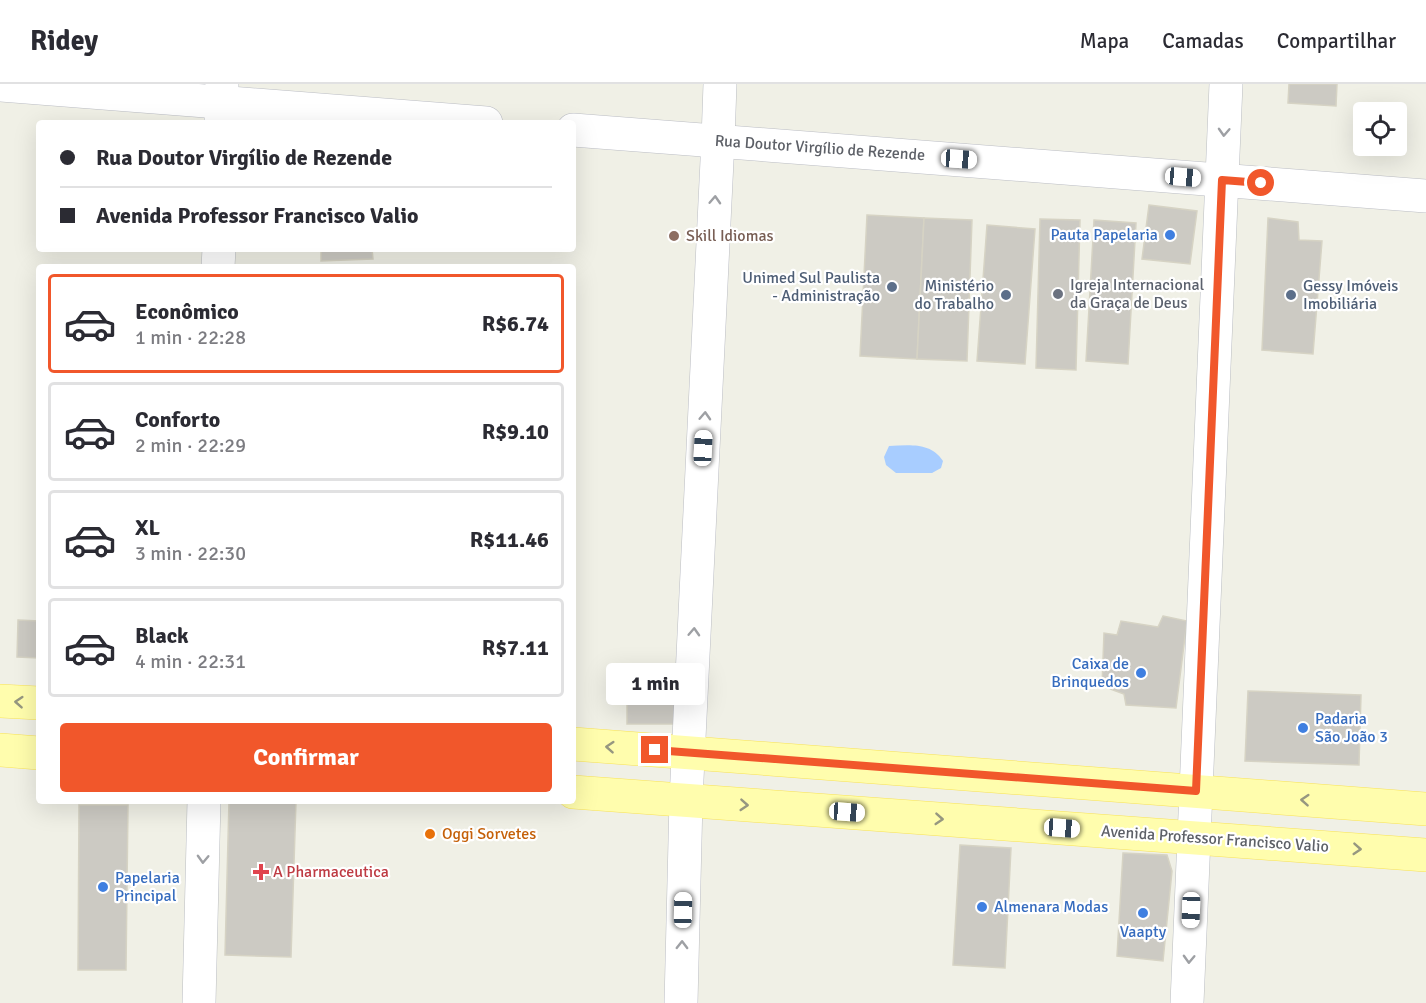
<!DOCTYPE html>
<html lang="pt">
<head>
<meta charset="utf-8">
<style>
  body { margin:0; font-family:Signika,sans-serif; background:#f7f7f7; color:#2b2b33; height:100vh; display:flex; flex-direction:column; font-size:22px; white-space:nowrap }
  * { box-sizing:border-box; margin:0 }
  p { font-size:20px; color:#7c7c81 }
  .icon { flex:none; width:33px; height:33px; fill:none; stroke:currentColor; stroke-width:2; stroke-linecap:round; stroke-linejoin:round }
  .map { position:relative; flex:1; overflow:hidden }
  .sheet { position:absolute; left:36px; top:180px; width:540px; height:540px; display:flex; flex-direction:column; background:#fff; border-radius:6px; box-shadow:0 6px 24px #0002 }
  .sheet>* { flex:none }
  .hud { position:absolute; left:36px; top:36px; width:540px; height:132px; border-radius:6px; box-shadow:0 6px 24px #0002; display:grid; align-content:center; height:132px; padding:0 24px; background:#fff }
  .buttons { position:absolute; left:1353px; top:18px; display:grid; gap:12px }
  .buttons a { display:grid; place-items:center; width:54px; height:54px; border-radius:6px; background:#fff; box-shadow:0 6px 24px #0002; font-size:30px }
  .end { position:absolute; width:27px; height:27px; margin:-14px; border:8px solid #f1572b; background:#fff; box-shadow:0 0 0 3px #fff }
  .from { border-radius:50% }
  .bubble { position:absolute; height:42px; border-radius:6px; background:#fff; box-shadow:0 6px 24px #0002; font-size:20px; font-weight:700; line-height:42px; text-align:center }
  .car { position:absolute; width:18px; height:36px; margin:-18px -9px; border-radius:8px; box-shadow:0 0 4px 2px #0007; background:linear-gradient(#fff 24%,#345 0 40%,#fff 0 76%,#345 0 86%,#fff 0) }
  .hud b { display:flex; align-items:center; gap:21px; height:57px; font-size:22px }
  .hud b+b { border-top:2px solid #e1e1e2 }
  .hud i { width:15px; height:15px; background:#2b2b33 }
  ul { padding:10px 0 0; list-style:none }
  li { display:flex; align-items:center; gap:18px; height:99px; margin:0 12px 9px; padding:0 12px; border:3px solid #e1e1e2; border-radius:6px }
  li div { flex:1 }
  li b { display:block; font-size:22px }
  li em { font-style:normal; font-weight:700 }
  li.on { border-color:#f1572b }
  li>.icon { width:54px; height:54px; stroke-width:1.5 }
  .cta { display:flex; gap:12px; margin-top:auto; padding:12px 24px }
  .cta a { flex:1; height:69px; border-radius:6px; background:#f1572b; color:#fff; font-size:24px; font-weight:700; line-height:69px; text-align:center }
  header { display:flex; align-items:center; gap:36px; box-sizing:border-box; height:84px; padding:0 30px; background:#fff; border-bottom:2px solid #e1e1e2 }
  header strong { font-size:28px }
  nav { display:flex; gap:33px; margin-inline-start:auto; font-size:21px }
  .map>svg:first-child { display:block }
  .water { fill:#a8cdff }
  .building { fill:#cccac3; stroke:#d6d3c4; stroke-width:1.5 }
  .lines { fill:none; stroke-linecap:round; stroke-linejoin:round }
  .street-casing { stroke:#babdc2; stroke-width:34 }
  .secondary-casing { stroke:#bbbdc4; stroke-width:34 }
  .primary-casing { stroke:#f8e258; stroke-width:34 }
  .street { stroke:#fff; stroke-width:33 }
  .secondary { stroke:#fff; stroke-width:33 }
  .primary { stroke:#fffdad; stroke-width:33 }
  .oneway { stroke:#9ea0a4 }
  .oneway2 { stroke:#969780 }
  .route { stroke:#f1572b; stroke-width:8 }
  .shop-dot { fill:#3f7fe0; stroke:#fff; stroke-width:2 }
  .education-dot { fill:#8d6e63; stroke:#fff; stroke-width:2 }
  .service-dot { fill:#5c6f8a; stroke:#fff; stroke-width:2 }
  .worship-dot { fill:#6b7280; stroke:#fff; stroke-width:2 }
  .food-dot { fill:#e8710a; stroke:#fff; stroke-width:2 }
  .health-dot { fill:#e0444e; stroke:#fff; stroke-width:2 }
  .labels { text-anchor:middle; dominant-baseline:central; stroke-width:4.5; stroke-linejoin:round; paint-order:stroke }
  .street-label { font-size:16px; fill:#5d6067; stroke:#fff }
  .shop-label { font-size:16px; fill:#366cbe; stroke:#fff; text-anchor:start }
  .education-label { font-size:16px; fill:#785e54; stroke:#fff; text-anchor:start }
  .service-label { font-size:16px; fill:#4e5e75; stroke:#fff; text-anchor:end }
  .worship-label { font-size:16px; fill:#5b616d; stroke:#fff; text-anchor:start }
  .food-label { font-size:16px; fill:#c56008; stroke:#fff; text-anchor:start }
  .health-label { font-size:16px; fill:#be3a42; stroke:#fff; text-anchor:start }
</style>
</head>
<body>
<header>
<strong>Ridey</strong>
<nav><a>Mapa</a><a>Camadas</a><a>Compartilhar</a></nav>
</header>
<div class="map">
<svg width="1426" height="919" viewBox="0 0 1426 919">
  <rect width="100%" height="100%" fill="#f0f0e6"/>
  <path class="water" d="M889,362c20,-1 42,-4 54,15l-2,7 -9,5h-36l-10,-8 -2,-8z"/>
  <g class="building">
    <polygon points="1289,0 1337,0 1336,22 1288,19"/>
    <polygon points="1149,121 1197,127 1190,180 1142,175"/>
    <polygon points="867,131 924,134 917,275 860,272"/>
    <polygon points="924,134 972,136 967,277 917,275"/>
    <polygon points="1268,134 1298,138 1299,156 1322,157 1313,270 1262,266"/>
    <polygon points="1040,135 1080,136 1076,286 1036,284"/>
    <polygon points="1094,136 1136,139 1128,280 1086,277"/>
    <polygon points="987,141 1035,145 1025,280 977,277"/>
    <polygon points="321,165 372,165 373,175 321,177"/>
    <polygon points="1163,532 1187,537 1176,624 1126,621 1124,610 1102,602 1104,549 1117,551 1121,537 1158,543"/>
    <polygon points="18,536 39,537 39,574 17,573"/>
    <rect x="627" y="582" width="49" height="58"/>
    <polygon points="1248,607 1361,611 1359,681 1245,677"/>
    <polygon points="229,717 296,717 291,873 225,871"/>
    <polygon points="79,721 128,721 126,886 78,886"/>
    <polygon points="960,761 1011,764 1005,884 953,881"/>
    <polygon points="1123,769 1167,771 1172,787 1163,877 1117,872"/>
  </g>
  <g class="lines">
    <defs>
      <g id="street">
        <polyline points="221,39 222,0"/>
        <polyline points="718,56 720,0"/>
        <polyline points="218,183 219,165"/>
        <polyline points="199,919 204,717"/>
        <polyline points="1187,919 1226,0"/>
      </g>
      <g id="secondary">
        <polyline points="0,1 486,39"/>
        <polyline points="573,46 1426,112"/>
        <polyline points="681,919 686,716 718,56"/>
      </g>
      <g id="primary">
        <polyline points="0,617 39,619"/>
        <polyline points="573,660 1426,725"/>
        <polyline points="0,666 39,669"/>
        <polyline points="573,708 1426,771"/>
      </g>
    </defs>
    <use href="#street" class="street-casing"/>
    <use href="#secondary" class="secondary-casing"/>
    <use href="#primary" class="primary-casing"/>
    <use href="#street" class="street"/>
    <use href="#secondary" class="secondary"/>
    <use href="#primary" class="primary"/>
  </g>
  <defs><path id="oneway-chevron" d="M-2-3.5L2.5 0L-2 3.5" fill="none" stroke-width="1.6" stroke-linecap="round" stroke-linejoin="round" transform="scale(1.5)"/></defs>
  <g class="oneway">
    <use href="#oneway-chevron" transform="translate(1224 48) rotate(93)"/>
    <use href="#oneway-chevron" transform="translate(715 116) rotate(-87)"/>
    <use href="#oneway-chevron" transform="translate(705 332) rotate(-87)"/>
    <use href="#oneway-chevron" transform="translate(694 548) rotate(-87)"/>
    <use href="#oneway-chevron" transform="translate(203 775) rotate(92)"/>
    <use href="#oneway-chevron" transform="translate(682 861) rotate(-89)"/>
    <use href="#oneway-chevron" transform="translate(1189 875) rotate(92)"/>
  </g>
  <g class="oneway2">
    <use href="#oneway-chevron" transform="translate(19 618) rotate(-176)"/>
    <use href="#oneway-chevron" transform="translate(610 663) rotate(-176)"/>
    <use href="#oneway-chevron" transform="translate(1305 716) rotate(-176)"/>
    <use href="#oneway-chevron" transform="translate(744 721) rotate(4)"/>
    <use href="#oneway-chevron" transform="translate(939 735) rotate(4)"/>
    <use href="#oneway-chevron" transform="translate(1357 765) rotate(4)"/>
  </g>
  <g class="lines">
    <polyline class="route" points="655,666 1196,707 1222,96 1261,99"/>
  </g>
  <g class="shop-dot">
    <circle cx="1170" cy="151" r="6"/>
    <circle cx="1141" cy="589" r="6"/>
    <circle cx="1303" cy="644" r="6"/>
    <circle cx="103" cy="803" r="6"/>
    <circle cx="982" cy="823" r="6"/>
    <circle cx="1143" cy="829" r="6"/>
  </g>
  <circle class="education-dot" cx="674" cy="152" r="6"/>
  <g class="service-dot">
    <circle cx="892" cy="203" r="6"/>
    <circle cx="1006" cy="211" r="6"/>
    <circle cx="1291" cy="211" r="6"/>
  </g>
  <circle class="worship-dot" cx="1058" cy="210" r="6"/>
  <circle class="food-dot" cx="430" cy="750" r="6"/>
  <path class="health-dot" d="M258 779h6v6h6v6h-6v6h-6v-6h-6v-6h6z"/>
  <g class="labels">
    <g class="street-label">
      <text transform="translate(820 64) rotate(4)">Rua Doutor Virgílio de Rezende</text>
      <text transform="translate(1215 755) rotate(4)">Avenida Professor Francisco Valio</text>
    </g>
    <g class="shop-label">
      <text x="1158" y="151" text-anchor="end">Pauta Papelaria</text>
      <text x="1129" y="580" text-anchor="end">Caixa de<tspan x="1129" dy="18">Brinquedos</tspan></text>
      <text x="1315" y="635">Padaria<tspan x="1315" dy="18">São João 3</tspan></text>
      <text x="115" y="794">Papelaria<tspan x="115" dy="18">Principal</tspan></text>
      <text x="994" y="823">Almenara Modas</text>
      <text x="1143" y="848" text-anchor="middle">Vaapty</text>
    </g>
    <g class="education-label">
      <text x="686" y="152">Skill Idiomas</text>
    </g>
    <g class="service-label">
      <text x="880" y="194">Unimed Sul Paulista<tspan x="880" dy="18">- Administração</tspan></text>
      <text x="994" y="202">Ministério<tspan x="994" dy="18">do Trabalho</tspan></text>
      <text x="1303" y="202" text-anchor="start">Gessy Imóveis<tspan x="1303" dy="18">Imobiliária</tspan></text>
    </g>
    <g class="worship-label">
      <text x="1070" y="201">Igreja Internacional<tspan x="1070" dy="18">da Graça de Deus</tspan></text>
    </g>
    <g class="food-label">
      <text x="442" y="750">Oggi Sorvetes</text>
    </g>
    <g class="health-label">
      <text x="273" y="788">A Pharmaceutica</text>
    </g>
  </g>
</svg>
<div class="buttons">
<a><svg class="icon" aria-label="locate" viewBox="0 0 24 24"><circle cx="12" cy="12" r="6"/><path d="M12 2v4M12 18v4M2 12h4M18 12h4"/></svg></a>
</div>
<i class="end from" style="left:1261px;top:99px"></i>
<i class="end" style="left:655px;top:666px"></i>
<div class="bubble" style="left:606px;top:579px;width:99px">1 min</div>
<i class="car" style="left:959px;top:75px;rotate:94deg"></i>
<i class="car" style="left:1183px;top:93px;rotate:95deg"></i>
<i class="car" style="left:703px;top:364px;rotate:3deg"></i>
<i class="car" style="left:847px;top:728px;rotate:94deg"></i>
<i class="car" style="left:1062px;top:744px;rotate:94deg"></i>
<i class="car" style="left:683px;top:826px;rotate:1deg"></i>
<i class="car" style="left:1191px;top:826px;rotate:182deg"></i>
<div class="hud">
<b><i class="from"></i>Rua Doutor Virgílio de Rezende</b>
<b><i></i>Avenida Professor Francisco Valio</b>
</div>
<section class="sheet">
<ul>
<li class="on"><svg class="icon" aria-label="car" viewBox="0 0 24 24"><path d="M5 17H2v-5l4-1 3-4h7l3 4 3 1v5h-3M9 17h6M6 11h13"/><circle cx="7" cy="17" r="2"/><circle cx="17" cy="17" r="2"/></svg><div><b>Econômico</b><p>1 min · 22:28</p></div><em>R$6.74</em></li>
<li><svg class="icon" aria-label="car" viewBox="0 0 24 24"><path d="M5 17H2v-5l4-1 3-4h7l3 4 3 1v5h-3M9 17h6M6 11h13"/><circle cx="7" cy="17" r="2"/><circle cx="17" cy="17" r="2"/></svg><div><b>Conforto</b><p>2 min · 22:29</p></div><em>R$9.10</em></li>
<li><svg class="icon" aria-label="car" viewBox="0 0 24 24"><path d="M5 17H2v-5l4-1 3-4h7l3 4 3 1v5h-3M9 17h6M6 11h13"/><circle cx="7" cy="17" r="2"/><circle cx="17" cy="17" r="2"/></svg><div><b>XL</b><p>3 min · 22:30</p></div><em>R$11.46</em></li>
<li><svg class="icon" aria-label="car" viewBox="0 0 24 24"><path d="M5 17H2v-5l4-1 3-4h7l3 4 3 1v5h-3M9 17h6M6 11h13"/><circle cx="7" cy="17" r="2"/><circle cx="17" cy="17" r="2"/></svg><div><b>Black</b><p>4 min · 22:31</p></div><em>R$7.11</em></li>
</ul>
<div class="cta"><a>Confirmar</a></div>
</section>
</div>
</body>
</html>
